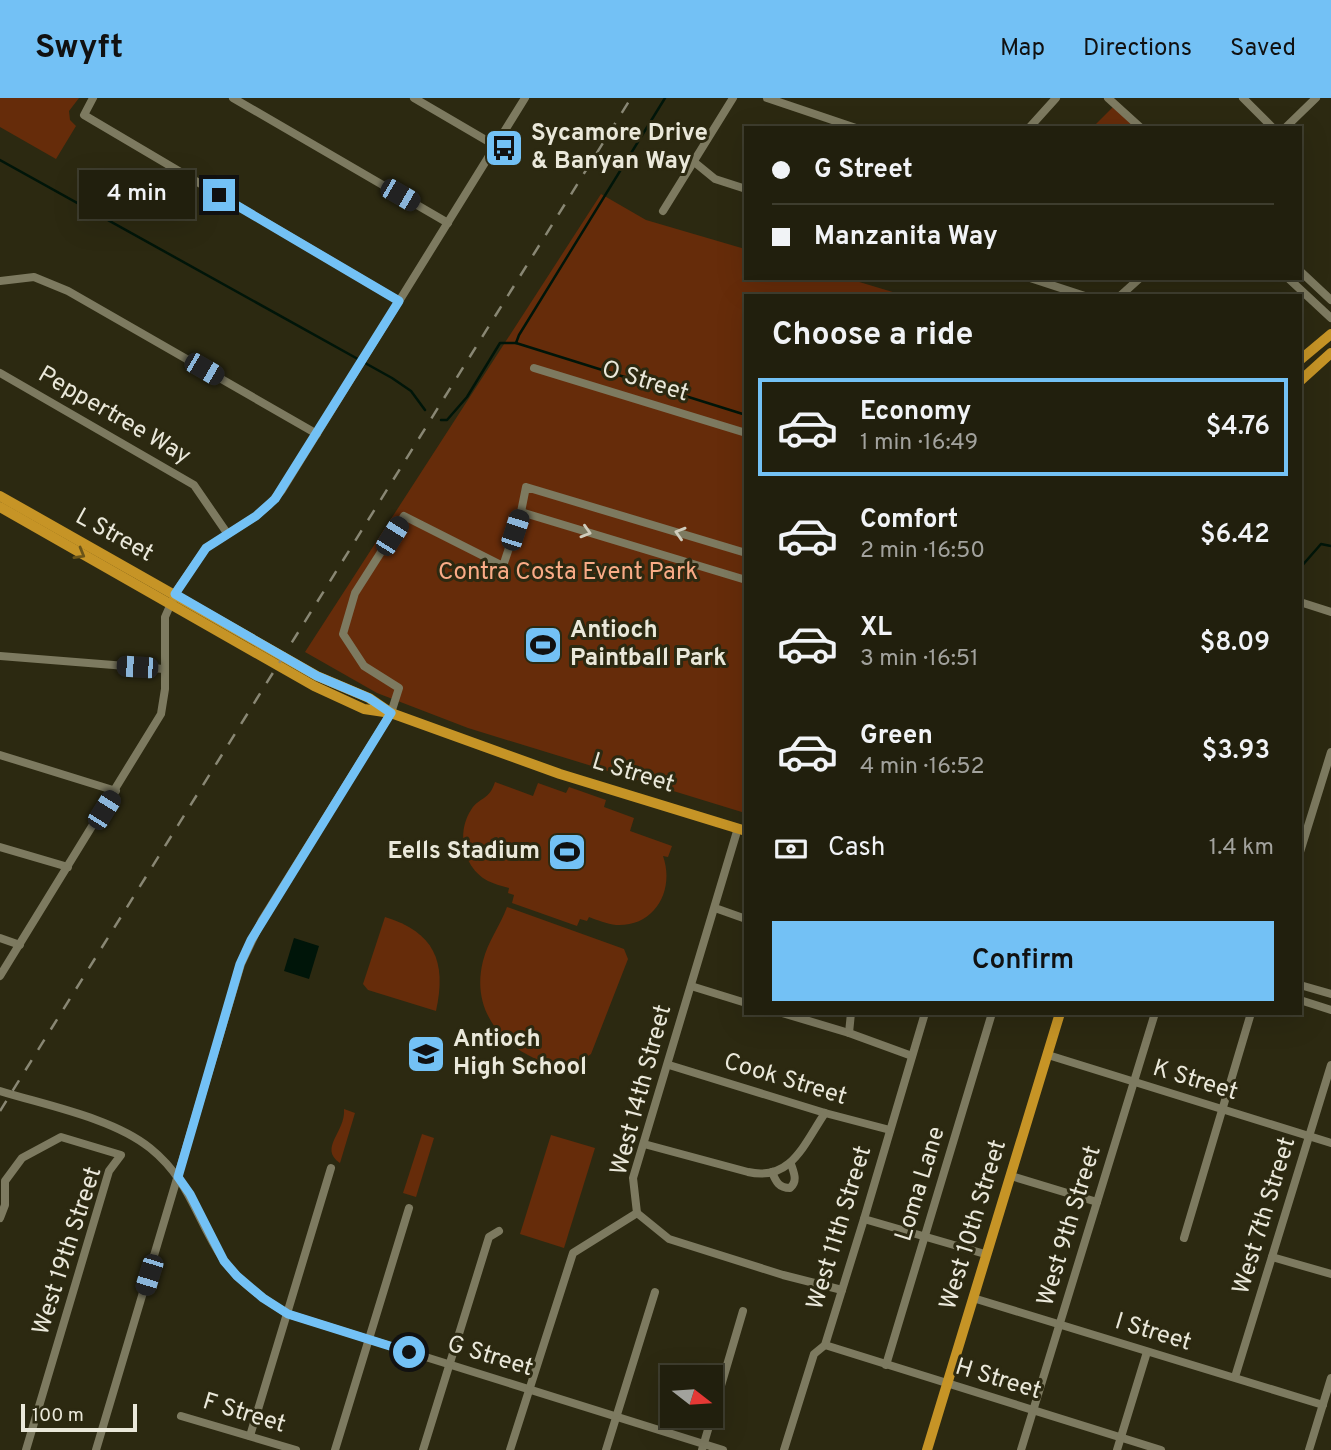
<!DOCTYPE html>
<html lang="en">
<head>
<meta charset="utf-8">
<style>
  body { margin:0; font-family:Overpass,sans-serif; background:#292716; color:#f1f3f6; height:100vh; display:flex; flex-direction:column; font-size:26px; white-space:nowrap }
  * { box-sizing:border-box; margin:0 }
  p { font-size:23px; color:#a2a29d }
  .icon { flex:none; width:38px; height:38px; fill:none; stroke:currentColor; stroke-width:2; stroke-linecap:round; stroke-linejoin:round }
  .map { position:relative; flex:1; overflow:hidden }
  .details { position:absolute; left:744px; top:196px; width:558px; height:721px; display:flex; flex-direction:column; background:#211f0d; border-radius:0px; box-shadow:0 7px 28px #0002,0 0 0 2px #3e3d2e }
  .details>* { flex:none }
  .banner { position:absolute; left:744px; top:28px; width:558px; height:154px; border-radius:0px; box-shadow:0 7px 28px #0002,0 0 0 2px #3e3d2e; display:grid; align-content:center; height:154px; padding:0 28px; background:#211f0d }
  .needle { width:46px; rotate:107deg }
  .controls { position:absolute; left:660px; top:1267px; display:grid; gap:14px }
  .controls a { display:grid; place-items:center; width:63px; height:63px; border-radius:0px; background:#211f0d; box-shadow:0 7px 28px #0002,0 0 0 2px #3e3d2e; font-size:35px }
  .scale { position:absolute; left:21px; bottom:18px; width:116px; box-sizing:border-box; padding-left:7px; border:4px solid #eae8da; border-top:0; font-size:19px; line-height:24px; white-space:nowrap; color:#eae8da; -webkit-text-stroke:5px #2c2911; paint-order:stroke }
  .end { position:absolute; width:32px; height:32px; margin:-16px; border:9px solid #73c1f5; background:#111; box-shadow:0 0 0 4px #111 }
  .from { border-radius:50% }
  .bubble { position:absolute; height:49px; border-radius:0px; background:#211f0d; box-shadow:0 7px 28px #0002,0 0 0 2px #3e3d2e; font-size:23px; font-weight:600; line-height:49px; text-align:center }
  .car { position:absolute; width:21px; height:42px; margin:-21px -10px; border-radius:9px; box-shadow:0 0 5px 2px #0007; background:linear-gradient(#222 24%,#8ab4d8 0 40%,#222 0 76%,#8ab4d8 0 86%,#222 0) }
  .banner b { display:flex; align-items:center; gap:24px; height:66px; font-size:26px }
  .banner b+b { border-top:2px solid #3e3d2e }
  .banner i { width:18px; height:18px; background:#f1f3f6 }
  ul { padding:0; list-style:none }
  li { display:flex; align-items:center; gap:21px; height:98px; margin:0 14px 10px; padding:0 14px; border:4px solid transparent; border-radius:0px }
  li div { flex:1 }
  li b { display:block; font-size:26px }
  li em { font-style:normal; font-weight:600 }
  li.selected { border-color:#73c1f5 }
  li>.icon { width:63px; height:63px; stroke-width:1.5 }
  h2 { padding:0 28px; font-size:32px; line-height:84px }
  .pay { display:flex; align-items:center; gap:18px; height:77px; padding:0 28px; font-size:26px }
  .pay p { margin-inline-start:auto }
  .button { display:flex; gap:14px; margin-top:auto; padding:14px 28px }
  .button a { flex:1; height:80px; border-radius:0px; background:#73c1f5; color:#111; font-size:28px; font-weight:600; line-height:80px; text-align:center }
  header { display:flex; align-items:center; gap:42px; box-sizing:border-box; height:98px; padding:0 35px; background:#73c1f5; color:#111 }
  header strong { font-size:33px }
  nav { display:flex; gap:38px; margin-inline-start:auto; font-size:24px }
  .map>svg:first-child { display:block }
  .green { fill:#662c0a }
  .water { fill:#001509 }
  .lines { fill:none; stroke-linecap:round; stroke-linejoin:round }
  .stream { stroke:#001509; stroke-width:2.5 }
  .minor { stroke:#7d7a60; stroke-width:8 }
  .major { stroke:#c69426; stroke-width:10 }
  .rail { stroke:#898774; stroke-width:2.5; stroke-dasharray:12 12; stroke-linecap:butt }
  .oneway { stroke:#cfccbc }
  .oneway2 { stroke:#6a5419 }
  .route { stroke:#73c1f5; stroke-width:9 }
  .labels { text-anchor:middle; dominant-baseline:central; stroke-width:6; stroke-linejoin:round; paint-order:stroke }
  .poi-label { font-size:24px; font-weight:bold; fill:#eae8da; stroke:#2c2911; text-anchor:start }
  .street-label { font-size:24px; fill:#eae8da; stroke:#2c2911 }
  .park-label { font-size:24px; fill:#f9ab86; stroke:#2c2911 }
</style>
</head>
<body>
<header>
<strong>Swyft</strong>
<nav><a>Map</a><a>Directions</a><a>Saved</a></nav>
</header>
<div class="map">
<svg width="1331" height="1352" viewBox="0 0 1331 1352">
  <rect width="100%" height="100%" fill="#2c2911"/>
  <g class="green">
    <polygon points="0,0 79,0 69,13 70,22 76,28 56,61 0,29"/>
    <polygon points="1114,8 1136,30 1092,30"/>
    <polygon points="601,96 646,122 745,151 746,180 846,180 906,198 746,198 745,715 468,630 377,595 305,554"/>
    <path d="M495,684l38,14 5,-13 28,10 3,-6 37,13 -2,7 30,11 -4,13 42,15 -4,11 -5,-1c12,34 -8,71 -47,69 -9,-1 -19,-5 -27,-8l-2,4 -7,-2 -3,7 -65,-23 2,-8 -6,-2 1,-5c-7,-2 -15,-4 -21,-7 -25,-13 -32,-48 -17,-71 9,-14 18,-9 24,-28z"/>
    <path d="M507,809l117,42 4,10 -37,95 -22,15c-53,-9 -101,-49 -86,-108 5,-20 17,-35 24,-54z"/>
    <path d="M385,819c49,15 62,44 51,94l-68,-21 -5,-6z"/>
    <path d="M344,1011l11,4 -15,50c-22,-15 6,-31 4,-54z"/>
    <polygon points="422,1036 434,1040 416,1099 403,1095"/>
    <polygon points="551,1037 595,1050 564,1150 520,1136"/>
  </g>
  <polygon class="water" points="294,840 319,848 309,881 284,873"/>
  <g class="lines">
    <g class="stream">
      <polyline points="0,62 392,280 411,293 425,312"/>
      <polyline points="516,245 519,237 665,0"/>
      <polyline points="441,322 447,322 467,299 500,245 516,245 532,250 746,317"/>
      <polyline points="1300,470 1321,446 1331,448"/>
    </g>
    <g class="minor">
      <polyline points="93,0 84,17 399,203"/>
      <polyline points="233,0 448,125"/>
      <polyline points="414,0 496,48"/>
      <polyline points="767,0 856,30"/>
      <polyline points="1108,0 1141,30"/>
      <polyline points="1243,0 1273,30"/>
      <polyline points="1029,30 1056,0"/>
      <polyline points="1285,30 1316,0"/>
      <polyline points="693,63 715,81 746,91"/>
      <polyline points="663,113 733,0"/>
      <polyline points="1300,173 1331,202"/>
      <polyline points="1030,180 1085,198"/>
      <polyline points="1288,180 1331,220"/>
      <polyline points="0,183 34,179 68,193 317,336"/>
      <polyline points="1120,198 1140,180"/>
      <polyline points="534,270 746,335"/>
      <polyline points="0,275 194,387 227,435"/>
      <polyline points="521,414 746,482"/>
      <polyline points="1300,504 1331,514"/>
      <polyline points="0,558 164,571"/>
      <polyline points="0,657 116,693"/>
      <polyline points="0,749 68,769"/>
      <polyline points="1300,754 1331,654"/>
      <polyline points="715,810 746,821"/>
      <polyline points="0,840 20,847"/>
      <polyline points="0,878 161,616 165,591 165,519 177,492 206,450 256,418 268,408 282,392 525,0"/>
      <polyline points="1300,887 1331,896"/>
      <polyline points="691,888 746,905"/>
      <polyline points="1300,902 1331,912"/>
      <polyline points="782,915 849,935 912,958"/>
      <polyline points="849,935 851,915"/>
      <polyline points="1048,957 1331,1045"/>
      <polyline points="669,967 825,1015 890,1032"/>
      <path d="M0,993c45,14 113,27 150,57 40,32 46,71 73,111 16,24 41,40 65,55l435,136"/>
      <path d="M644,1046l104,28c43,10 56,-28 77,-59"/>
      <path d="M772,1074c4,10 7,16 18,16 8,-7 4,-15 1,-24"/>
      <polyline points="1011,1078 1097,1104"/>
      <polyline points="637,1115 669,1141 783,1177 842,1192"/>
      <polyline points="0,1120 5,1107 5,1083 22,1060 61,1039 121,1057 109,1073 26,1352"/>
      <polyline points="864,1121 985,1156"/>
      <polyline points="1184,1140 1251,915"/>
      <polyline points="1272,1159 1331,1176"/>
      <polyline points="973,1200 1323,1307"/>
      <polyline points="825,1247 1161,1352"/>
      <polyline points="886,1267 992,915"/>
      <polyline points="1235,1279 1331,967"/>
      <polyline points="181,1318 296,1352"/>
      <polyline points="250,1338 331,1070"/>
      <polyline points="96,1352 241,866 262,822 391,615 399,590 364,568 343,536 355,495 404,418 503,468 521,414 526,389 746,455"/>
      <polyline points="335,1352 409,1110"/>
      <polyline points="423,1352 489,1139 499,1133"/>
      <polyline points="510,1352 573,1155 637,1115 633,1080 738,730"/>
      <polyline points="606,1352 655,1194"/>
      <polyline points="702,1352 743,1213"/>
      <polyline points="784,1352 814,1256 825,1247 864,1121 925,915"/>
      <polyline points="1021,1352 1155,915"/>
      <polyline points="1117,1352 1147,1254"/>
      <polyline points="1309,1352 1331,1280"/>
    </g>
    <g class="major">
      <polyline points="1300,262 1331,236"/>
      <polyline points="1300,283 1331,255"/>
      <polyline points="0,398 317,578 369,600 388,613"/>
      <polyline points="0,409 314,588 364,611 391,615 560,676 746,733"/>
      <polyline points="927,1352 1060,915"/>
    </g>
    <polyline class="rail" points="0,1013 631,0"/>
  </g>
  <defs><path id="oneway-chevron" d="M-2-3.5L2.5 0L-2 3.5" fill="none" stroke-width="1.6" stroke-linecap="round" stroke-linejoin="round" transform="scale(1.75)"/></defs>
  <g class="oneway">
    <use href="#oneway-chevron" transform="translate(586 434) rotate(17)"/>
    <use href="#oneway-chevron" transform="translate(680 435) rotate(-163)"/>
  </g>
  <use class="oneway2" href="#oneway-chevron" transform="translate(80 456) rotate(30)"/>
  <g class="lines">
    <polyline class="route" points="219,97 399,203 275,401 256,418 206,450 175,496 317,578 369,600 391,615 251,842 240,866 178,1079 190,1096 224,1163 237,1178 263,1200 288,1216 409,1254"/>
  </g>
  <defs>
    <symbol id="bus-square" viewBox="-11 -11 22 22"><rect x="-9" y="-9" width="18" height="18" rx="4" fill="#73c1f5" stroke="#2c2911"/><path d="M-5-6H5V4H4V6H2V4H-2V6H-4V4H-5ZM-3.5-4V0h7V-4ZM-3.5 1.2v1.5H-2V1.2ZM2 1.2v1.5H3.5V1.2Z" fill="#111"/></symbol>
    <symbol id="stadium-square" viewBox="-11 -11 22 22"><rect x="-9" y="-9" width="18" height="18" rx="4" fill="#73c1f5" stroke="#2c2911"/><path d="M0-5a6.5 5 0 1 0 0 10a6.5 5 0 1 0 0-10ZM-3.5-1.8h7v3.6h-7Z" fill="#111"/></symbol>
    <symbol id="school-square" viewBox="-11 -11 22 22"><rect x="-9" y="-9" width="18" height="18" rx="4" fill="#73c1f5" stroke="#2c2911"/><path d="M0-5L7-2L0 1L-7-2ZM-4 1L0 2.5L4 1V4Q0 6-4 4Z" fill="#111"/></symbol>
  </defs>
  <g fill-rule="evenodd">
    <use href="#bus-square" x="482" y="28" width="44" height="44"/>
    <use href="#stadium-square" x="521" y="525" width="44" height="44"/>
    <use href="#stadium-square" x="545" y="732" width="44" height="44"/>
    <use href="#school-square" x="404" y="934" width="44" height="44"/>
  </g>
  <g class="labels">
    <g class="poi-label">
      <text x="531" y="36">Sycamore Drive<tspan x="531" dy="28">&amp; Banyan Way</tspan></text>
      <text x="570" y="533">Antioch<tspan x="570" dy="28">Paintball Park</tspan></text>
      <text x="540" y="754" text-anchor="end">Eells Stadium</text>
      <text x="453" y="942">Antioch<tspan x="453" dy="28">High School</tspan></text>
    </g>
    <g class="street-label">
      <text transform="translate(645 284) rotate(17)">O Street</text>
      <text transform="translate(114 318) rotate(30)">Peppertree Way</text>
      <text transform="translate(114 438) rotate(29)">L Street</text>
      <text transform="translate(633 676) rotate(17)">L Street</text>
      <text transform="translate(785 982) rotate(17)">Cook Street</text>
      <text transform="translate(1195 983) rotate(17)">K Street</text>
      <text transform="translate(642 992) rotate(-75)">West 14th Street</text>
      <text transform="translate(921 1086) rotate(-73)">Loma Lane</text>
      <text transform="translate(1265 1118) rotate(-73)">West 7th Street</text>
      <text transform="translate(974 1127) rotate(-73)">West 10th Street</text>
      <text transform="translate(1070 1128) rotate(-73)">West 9th Street</text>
      <text transform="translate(840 1130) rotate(-73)">West 11th Street</text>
      <text transform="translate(68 1153) rotate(-72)">West 19th Street</text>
      <text transform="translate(1153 1235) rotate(17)">I Street</text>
      <text transform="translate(490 1259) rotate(17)">G Street</text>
      <text transform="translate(998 1282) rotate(17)">H Street</text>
      <text transform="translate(244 1316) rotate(17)">F Street</text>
    </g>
    <g class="park-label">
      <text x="568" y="475">Contra Costa Event Park</text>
    </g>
  </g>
</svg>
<div class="controls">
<a><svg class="needle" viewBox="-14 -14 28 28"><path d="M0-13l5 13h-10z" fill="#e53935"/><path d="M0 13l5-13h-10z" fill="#a2a29d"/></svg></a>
</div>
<div class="scale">100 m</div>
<i class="end from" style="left:409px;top:1254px"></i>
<i class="end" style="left:219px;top:97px"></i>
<div class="bubble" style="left:79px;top:72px;width:116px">4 min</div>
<i class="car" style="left:400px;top:97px;rotate:120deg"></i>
<i class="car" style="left:204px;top:271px;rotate:120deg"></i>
<i class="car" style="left:515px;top:432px;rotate:18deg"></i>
<i class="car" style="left:392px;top:438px;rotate:32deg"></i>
<i class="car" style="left:137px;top:569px;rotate:274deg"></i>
<i class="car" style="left:104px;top:712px;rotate:32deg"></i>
<i class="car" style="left:149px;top:1177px;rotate:197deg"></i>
<div class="banner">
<b><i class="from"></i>G Street</b>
<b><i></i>Manzanita Way</b>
</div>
<section class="details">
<h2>Choose a ride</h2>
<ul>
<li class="selected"><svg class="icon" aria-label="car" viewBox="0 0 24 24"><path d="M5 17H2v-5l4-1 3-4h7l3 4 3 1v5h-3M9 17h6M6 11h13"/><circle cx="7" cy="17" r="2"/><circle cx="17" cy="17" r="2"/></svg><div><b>Economy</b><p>1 min · 16:49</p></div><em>$4.76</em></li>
<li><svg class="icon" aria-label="car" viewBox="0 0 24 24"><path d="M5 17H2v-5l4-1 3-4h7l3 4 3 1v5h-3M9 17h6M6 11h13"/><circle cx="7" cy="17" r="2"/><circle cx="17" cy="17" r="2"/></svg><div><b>Comfort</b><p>2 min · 16:50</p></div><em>$6.42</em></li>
<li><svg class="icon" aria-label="car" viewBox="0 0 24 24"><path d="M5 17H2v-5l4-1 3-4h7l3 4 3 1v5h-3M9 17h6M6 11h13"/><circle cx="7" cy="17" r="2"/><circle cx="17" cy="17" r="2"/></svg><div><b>XL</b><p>3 min · 16:51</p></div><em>$8.09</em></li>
<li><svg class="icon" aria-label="car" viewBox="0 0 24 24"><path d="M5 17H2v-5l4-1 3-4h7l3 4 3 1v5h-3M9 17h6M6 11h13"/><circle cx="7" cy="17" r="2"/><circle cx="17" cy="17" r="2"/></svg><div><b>Green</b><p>4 min · 16:52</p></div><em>$3.93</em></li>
</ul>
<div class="pay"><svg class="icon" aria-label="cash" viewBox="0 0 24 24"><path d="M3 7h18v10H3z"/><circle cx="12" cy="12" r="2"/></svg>Cash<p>1.4 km</p></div>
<div class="button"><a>Confirm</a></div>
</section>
</div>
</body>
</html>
